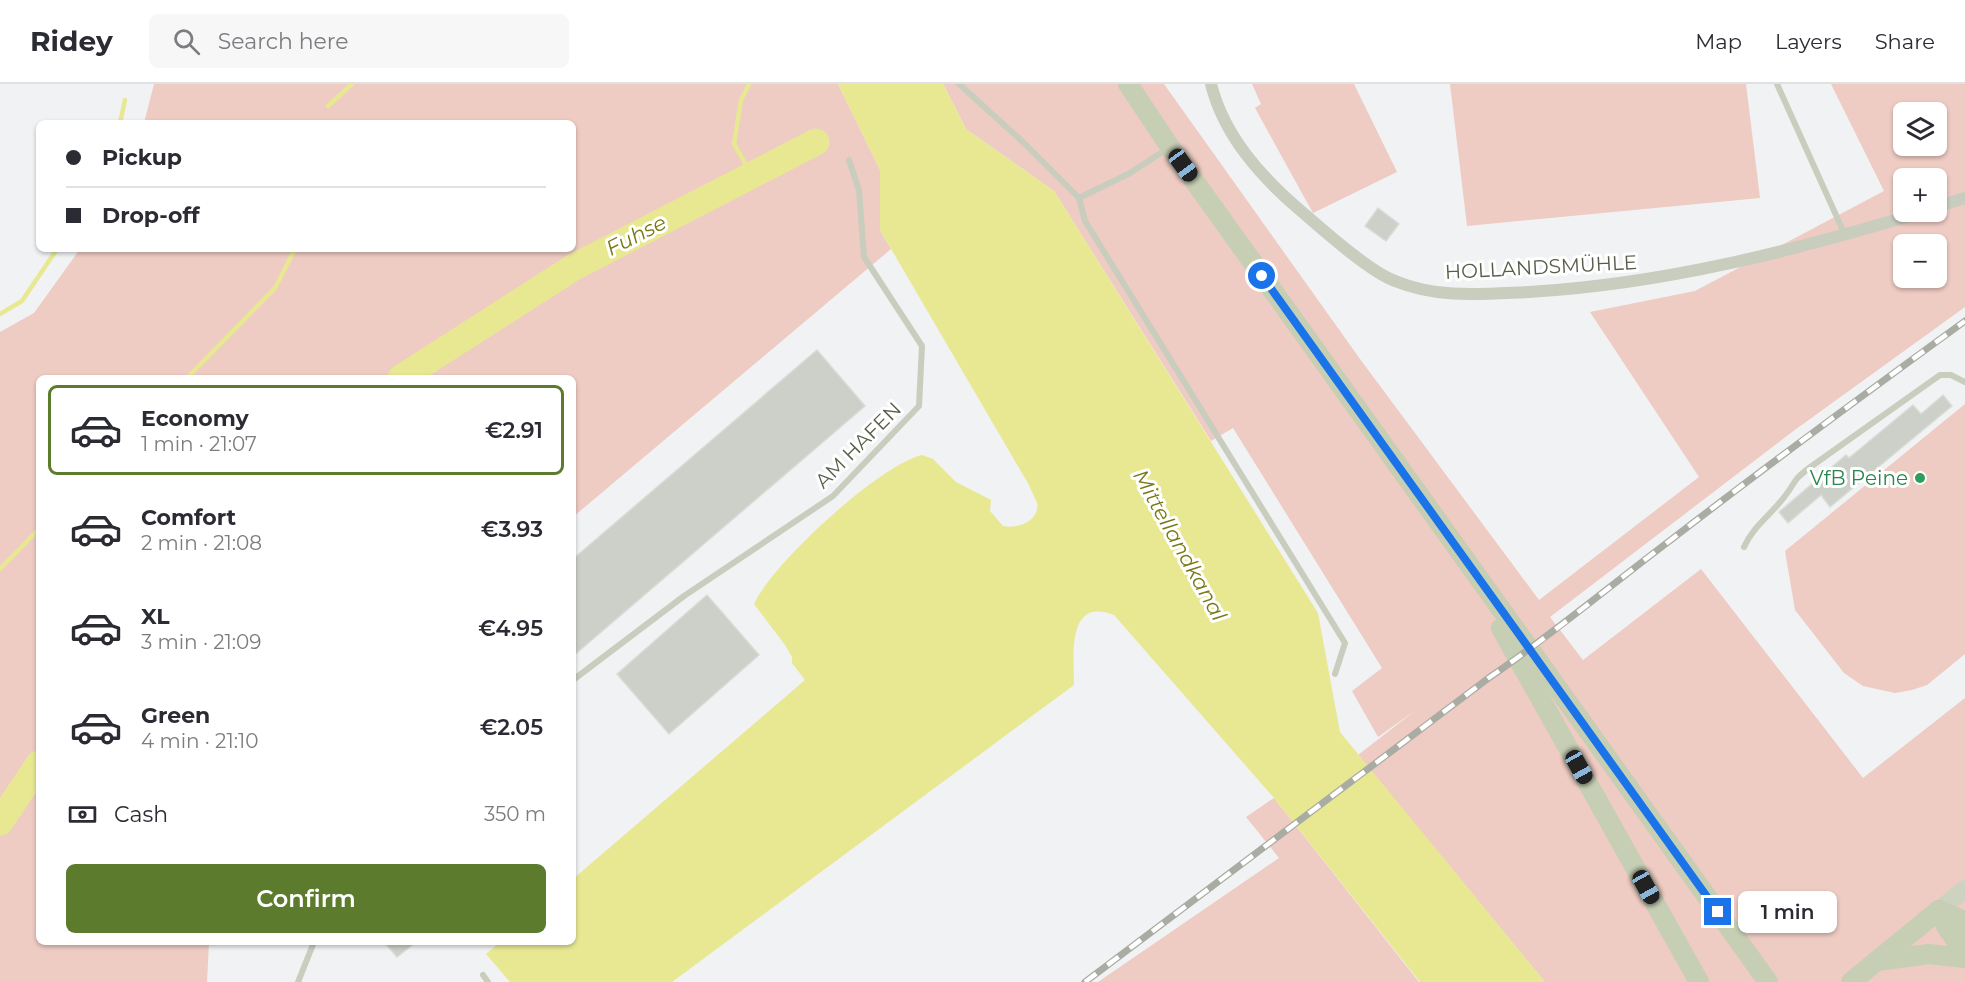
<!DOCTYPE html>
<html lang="en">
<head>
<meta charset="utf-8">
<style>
  body { margin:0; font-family:Montserrat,sans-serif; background:#f7f7f7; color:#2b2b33; height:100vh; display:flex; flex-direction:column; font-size:22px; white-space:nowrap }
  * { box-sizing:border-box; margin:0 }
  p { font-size:20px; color:#7c7c81 }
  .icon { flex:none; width:33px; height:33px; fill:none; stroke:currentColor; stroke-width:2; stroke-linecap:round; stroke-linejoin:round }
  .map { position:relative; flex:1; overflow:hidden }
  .details { position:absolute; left:36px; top:291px; width:540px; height:570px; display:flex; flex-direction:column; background:#fff; border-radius:9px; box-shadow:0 2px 4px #0004 }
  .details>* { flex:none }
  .banner { position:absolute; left:36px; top:36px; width:540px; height:132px; border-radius:9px; box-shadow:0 2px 4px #0004; display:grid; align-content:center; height:132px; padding:0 30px; background:#fff }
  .tools { position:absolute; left:1893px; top:18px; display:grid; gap:12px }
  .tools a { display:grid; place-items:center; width:54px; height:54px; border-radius:9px; background:#fff; box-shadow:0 2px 4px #0004; font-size:30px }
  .end { position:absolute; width:27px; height:27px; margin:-14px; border:8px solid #1a73e8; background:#fff; box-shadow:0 0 0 3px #fff }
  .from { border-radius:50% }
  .bubble { position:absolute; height:42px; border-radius:9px; background:#fff; box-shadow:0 2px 4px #0004; font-size:20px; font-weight:600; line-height:42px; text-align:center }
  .car { position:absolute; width:18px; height:36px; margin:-18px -9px; border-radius:8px; box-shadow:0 0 4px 2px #0007; background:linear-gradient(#222 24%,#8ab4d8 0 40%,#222 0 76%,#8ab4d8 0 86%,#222 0) }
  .banner b { display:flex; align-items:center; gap:21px; height:57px; font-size:22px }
  .banner b+b { border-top:2px solid #e1e1e2 }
  .banner i { width:15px; height:15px; background:#2b2b33 }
  ul { padding:10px 0 0; list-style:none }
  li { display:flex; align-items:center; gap:18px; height:90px; margin:0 12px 9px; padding:0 18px; border:3px solid transparent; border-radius:9px }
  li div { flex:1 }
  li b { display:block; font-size:22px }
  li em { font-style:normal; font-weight:600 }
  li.on { border-color:#5c7b2c }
  li>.icon { width:54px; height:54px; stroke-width:1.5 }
  .pay { display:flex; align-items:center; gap:15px; height:66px; padding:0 30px; font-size:22px }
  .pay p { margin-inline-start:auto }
  .primary-button { display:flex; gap:12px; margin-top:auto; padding:12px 30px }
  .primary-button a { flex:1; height:69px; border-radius:9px; background:#5c7b2c; color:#fff; font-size:24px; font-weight:600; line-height:69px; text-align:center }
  header { display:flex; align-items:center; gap:36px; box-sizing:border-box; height:84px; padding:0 30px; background:#fff; border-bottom:2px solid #e1e1e2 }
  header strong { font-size:28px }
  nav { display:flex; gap:33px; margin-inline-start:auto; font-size:21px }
  .search { width:420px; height:54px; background:#f7f7f7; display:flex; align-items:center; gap:15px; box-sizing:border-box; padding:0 21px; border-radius:9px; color:#7c7c81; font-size:22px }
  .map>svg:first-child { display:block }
  .green { fill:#eecbc3; fill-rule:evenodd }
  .water { fill:#e8e893 }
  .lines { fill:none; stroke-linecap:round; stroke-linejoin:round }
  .stream { stroke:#e8e893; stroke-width:4.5 }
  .river { stroke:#e8e893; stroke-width:27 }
  .building { fill:#cdd0c8; stroke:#d9dcd6; stroke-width:1.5 }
  .lane { stroke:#c8cdbe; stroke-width:6 }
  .street { stroke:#c8cdbe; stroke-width:12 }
  .secondary { stroke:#cdd3c0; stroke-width:18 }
  .primary { stroke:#c6ceb3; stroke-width:20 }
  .rail-casing { stroke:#a9aca3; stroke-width:7 }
  .rail { stroke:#fff; stroke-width:4.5; stroke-dasharray:14; stroke-linecap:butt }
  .route { stroke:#1a73e8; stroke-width:8 }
  .leisure-dot { fill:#2e9e5b; stroke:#fff; stroke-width:2 }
  .labels { text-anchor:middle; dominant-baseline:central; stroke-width:6; stroke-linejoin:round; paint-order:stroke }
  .street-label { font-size:20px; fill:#585e4a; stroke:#fff }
  .leisure-label { font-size:20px; fill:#27864d; stroke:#fff; text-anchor:end }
  .water-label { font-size:21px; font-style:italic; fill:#797913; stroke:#fff }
</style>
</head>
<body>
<header>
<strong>Ridey</strong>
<div class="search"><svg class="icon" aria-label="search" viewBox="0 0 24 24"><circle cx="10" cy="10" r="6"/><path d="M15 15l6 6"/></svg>Search here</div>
<nav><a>Map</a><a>Layers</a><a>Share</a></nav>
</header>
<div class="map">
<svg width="1965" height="898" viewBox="0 0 1965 898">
  <rect width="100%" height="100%" fill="#f1f2f3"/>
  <g class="green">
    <polygon points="154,0 838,0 880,86 880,146 891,165 573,433 573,294 39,294 39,858 209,858 207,898 0,898 0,248 34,229 80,165 573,165 573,39 144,39"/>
    <path d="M943,0h221l196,275 179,241 160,-123 -109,-165 105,-21 189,-100 -53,-107h134v223l-173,125 -242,185 33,43 118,-91 162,209 102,-80v284h-420l-187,-227 58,-45 -38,27 -26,-46 30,-23 -149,-240 -22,13 -157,-250 -88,-62zM1904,28h32v34h-32zM1904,94h32v34h-32zM1904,160h32v34h-32z"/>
    <polygon points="1252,0 1354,0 1397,88 1313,129 1255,24 1261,20"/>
    <polygon points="1450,0 1746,0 1760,114 1467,142"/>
    <polygon points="1965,320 1965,570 1927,601 1912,606 1895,609 1863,602 1844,589 1795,526 1785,467"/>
    <polygon points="1274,714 1419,898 1098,898 1279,774 1246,733"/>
  </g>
  <path class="water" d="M838,0h105l23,45 88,62 264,422 22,119 205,250h-125l-146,-184 -160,-183c-48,-19 -40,42 -40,70l-402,297h-162l-24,-28 14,-12h73v-63l232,-199 -13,-17v-6l-7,-12 -31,-41c18,-40 125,-139 168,-149l11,4 23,23 35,18 -1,11 13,15c13,3 37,-4 34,-23 -2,-6 -6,-12 -8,-18l-149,-255v-60z"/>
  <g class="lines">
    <g class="stream">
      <polyline points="749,0 741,16 734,60 752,91"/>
      <polyline points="328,22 352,0"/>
      <polyline points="120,39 125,16"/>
      <polyline points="0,230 22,217 57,165"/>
      <polyline points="187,294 275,204 295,165"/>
      <polyline points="0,485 39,445"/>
    </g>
    <g class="river">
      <polyline points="401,294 574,183 816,58"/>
      <polyline points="0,738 39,680"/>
    </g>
  </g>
  <g class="building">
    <polygon points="1378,124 1399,140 1386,157 1365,142"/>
    <polygon points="817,266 865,322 573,572 573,475"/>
    <polygon points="1943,311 1952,322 1830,423 1821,411 1788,439 1779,428 1846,371 1849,374 1913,321 1921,330"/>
    <polygon points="707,511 759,571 669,650 617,590"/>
    <polygon points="384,858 416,858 397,873"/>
  </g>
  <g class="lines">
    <g class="lane">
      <polyline points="959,0 1023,58 1079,114 1085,137 1345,559 1335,590"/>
      <polyline points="1777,0 1845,151"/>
      <polyline points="1079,114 1130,89 1167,65"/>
      <path d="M1744,463c9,-21 28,-33 41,-51 11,-14 7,-15 24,-28l131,-93h11l14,7"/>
      <polyline points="573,596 684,512 833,412 919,322 922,262 864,173 859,106 849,76"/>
      <polyline points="483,891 488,898"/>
      <polyline points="298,898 314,858"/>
    </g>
    <g class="street">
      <path d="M1211,0c13,52 50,93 90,127 22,19 69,61 94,70 44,18 87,13 134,11 135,-8 264,-41 393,-80"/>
      <polyline points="1936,123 1965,114"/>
    </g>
    <polyline class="secondary" points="1939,826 1965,805"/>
    <g class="primary">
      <polyline points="1128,0 1170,63 1768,898"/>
      <polyline points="1501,544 1699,898"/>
      <polyline points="1939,826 1947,844 1965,869"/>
      <polyline points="1939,826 1960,835 1965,842"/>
      <polyline points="1877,877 1929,870 1965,874"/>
      <polyline points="1851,898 1939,826"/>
    </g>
    <defs>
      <path id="rail" d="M1085,898l405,-305c63,-43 121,-92 182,-138 96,-74 194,-146 293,-218"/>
    </defs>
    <use href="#rail" class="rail-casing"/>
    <use href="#rail" class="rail"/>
  </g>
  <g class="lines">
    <polyline class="route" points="1262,192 1718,828"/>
  </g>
  <circle class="leisure-dot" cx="1920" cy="394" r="6"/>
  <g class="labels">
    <g class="street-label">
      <text transform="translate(1541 183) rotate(-3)">HOLLANDSMÜHLE</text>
      <text transform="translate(858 361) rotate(-45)">AM HAFEN</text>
    </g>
    <g class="leisure-label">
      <text x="1908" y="394">VfB Peine</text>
    </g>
    <g class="water-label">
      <text transform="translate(636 151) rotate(-27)">Fuhse</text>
      <text transform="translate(1180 461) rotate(61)">Mittellandkanal</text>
    </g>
  </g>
</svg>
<div class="tools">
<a><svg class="icon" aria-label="layers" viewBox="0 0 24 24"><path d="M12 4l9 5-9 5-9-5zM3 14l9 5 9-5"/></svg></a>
<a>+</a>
<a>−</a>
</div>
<i class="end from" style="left:1262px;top:192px"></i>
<i class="end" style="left:1718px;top:828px"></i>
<div class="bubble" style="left:1738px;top:807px;width:99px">1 min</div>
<i class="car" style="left:1183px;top:81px;rotate:144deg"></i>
<i class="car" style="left:1579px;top:683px;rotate:151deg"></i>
<i class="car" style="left:1646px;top:803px;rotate:151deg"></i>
<div class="banner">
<b><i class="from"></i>Pickup</b>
<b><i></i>Drop-off</b>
</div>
<section class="details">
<ul>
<li class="on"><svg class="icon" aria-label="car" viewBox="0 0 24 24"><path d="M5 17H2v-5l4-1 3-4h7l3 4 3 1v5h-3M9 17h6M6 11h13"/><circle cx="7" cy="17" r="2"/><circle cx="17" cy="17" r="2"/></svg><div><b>Economy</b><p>1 min · 21:07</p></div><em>€2.91</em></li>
<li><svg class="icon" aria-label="car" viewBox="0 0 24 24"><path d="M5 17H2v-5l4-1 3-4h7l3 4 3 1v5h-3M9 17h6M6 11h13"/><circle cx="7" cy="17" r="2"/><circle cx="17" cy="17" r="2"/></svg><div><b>Comfort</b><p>2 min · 21:08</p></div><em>€3.93</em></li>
<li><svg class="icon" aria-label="car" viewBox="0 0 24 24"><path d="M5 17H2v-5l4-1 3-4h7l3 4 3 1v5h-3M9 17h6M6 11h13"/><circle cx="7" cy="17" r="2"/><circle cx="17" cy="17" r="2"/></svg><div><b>XL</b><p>3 min · 21:09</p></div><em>€4.95</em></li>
<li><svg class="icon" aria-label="car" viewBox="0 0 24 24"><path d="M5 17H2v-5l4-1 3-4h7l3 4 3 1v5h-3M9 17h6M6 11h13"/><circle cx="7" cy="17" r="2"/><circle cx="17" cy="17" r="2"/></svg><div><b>Green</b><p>4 min · 21:10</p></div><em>€2.05</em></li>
</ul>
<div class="pay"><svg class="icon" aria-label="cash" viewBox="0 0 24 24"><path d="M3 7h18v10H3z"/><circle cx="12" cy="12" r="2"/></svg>Cash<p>350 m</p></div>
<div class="primary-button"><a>Confirm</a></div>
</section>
</div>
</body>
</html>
